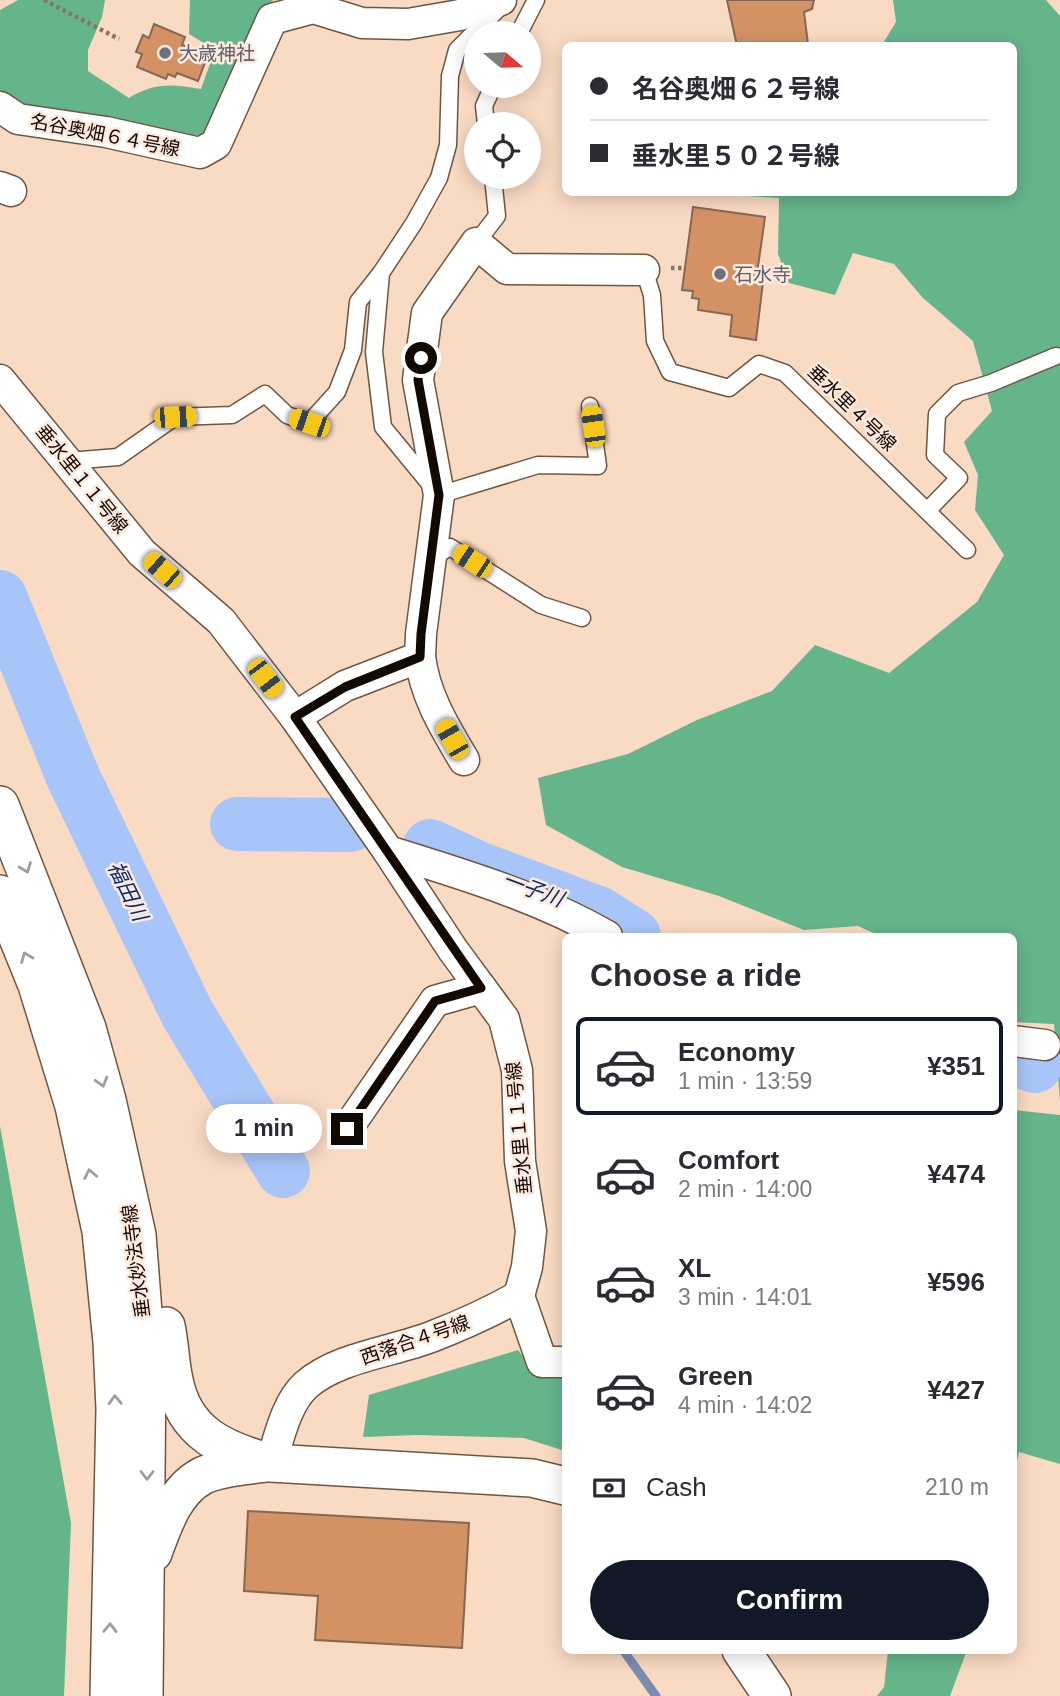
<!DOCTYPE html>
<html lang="en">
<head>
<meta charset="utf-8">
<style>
  body { margin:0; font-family:Arial,"Noto Sans JP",sans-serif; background:#f2f2f3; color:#2b2b33; height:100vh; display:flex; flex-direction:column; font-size:26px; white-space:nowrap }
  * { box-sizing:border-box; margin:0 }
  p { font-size:23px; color:#7c7c81 }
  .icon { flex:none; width:38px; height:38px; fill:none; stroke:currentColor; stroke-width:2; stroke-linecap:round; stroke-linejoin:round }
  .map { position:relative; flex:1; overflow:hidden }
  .panel { position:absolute; left:562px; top:933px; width:455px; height:721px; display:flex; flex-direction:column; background:#fff; border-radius:10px; box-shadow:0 4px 18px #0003 }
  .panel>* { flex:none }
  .banner { position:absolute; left:562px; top:42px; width:455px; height:154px; border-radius:10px; box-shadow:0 4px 18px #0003; display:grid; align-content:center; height:154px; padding:0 28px; background:#fff }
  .needle { width:46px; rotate:109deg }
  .tools { position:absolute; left:464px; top:21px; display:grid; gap:14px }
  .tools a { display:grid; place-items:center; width:77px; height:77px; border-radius:50%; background:#fff; box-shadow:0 4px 18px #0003; font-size:35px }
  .end { position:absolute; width:32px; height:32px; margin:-16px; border:9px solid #130903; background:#fff; box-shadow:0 0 0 4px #fff }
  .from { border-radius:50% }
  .bubble { position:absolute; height:49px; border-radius:24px; background:#fff; box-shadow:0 4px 18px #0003; font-size:23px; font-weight:600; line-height:49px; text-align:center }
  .car { position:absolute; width:21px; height:42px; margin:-21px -10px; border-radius:9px; box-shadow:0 0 5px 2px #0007; background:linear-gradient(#f5c518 24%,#345 0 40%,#f5c518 0 76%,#345 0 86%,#f5c518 0) }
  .banner b { display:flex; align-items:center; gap:24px; height:66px; font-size:26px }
  .banner b+b { border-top:2px solid #e1e1e2 }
  .banner i { width:18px; height:18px; background:#2b2b33 }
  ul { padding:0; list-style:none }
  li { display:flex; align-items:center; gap:21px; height:98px; margin:0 14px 10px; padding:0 14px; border:4px solid transparent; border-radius:10px }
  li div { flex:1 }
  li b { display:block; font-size:26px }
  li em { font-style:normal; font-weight:600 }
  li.on { border-color:#111827 }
  li>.icon { width:63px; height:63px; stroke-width:1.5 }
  h2 { padding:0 28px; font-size:32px; line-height:84px }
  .pay { display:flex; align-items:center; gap:18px; height:77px; padding:0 28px; font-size:26px }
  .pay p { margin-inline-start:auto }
  .primary-button { display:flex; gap:14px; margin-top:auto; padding:14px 28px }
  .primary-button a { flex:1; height:80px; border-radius:42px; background:#111827; color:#fff; font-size:28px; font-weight:600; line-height:80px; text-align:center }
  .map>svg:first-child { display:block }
  .forest { fill:#65b58b }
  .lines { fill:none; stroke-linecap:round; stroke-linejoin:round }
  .stream { stroke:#7b8daf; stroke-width:9 }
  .river { stroke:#a7c5f9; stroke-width:54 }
  .building { fill:#d49164; stroke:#846755; stroke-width:2 }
  .service-casing { stroke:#6f5642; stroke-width:19 }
  .minor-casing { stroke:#6f5642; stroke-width:33 }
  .tertiary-casing { stroke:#6f5642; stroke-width:40 }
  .path { stroke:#887465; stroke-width:4.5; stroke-dasharray:3.5 3.5; stroke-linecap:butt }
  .service { stroke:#fff; stroke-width:16 }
  .minor { stroke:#fff; stroke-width:30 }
  .tertiary { stroke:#fff; stroke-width:37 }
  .oneway { stroke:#a19d9a }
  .route { stroke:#130903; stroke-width:9 }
  .worship-dot { fill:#6b7280; stroke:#fdeadc; stroke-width:2.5 }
  .labels { text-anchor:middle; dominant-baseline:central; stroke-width:5; stroke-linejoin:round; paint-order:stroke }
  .worship-label { font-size:19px; fill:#5b616d; stroke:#fdeadc; text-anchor:start }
  .street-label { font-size:19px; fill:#130903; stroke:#fdeadc }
  .water-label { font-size:21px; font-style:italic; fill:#052a72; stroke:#fdeadc }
</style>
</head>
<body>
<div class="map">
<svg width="1060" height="1696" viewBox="0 0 1060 1696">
  <rect width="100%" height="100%" fill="#f9dac3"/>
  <g class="forest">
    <path d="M18,0h87l-3,17 -14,33v21l41,27c25,-16 44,-14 72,-9l11,-31 -10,-16 -13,-8 1,-34h83l-11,18 -27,71 -31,43 -16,7 -188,-37v-92z"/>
    <polygon points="893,0 1046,0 1060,16 1060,1101 1054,1024 1013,1022 1013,936 880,936 858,926 804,930 719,896 622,867 546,825 538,778 628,754 697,720 772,691 815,645 889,673 977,602 1004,555 975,510 978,475 964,442 992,411 973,341 923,298 894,264 853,253 835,295 789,283 778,254 779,198 700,193 1013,192 1013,46 882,45 896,22"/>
    <polygon points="1013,1110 1060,1115 1060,1464 1019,1452 1013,1478"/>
    <polygon points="0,1126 71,1523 64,1696 0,1696"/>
    <polygon points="518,1350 538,1377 565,1377 565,1451 524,1438 416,1435 363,1437 369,1395"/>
    <polygon points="888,1650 967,1650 950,1696 877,1696 884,1687"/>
  </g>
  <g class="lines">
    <polyline class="stream" points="623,1650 656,1696"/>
    <g class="river">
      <polyline points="0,597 73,777 187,1013 283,1171"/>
      <polyline points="237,824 350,825"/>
      <polyline points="430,846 480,869 598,913 634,936"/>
      <polyline points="1013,1059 1035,1066"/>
    </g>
  </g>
  <g class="building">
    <polygon points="727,0 814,0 812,9 804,12 808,44 737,46"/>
    <polygon points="154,24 185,37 182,45 188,47 186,51 206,60 198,81 177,73 175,77 168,74 166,79 137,67 142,54 136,52 143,35 149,38"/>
    <polygon points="693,207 765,217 756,281 763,282 756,340 730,336 732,315 698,310 699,299 692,298 693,291 682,290"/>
    <polygon points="248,1511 469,1523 462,1648 315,1640 318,1596 244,1591"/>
  </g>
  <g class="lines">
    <defs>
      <g id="service">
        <polyline points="500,7 457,50 450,76 448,145 439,178 414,223 381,273 374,352 383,427 439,495 538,465 598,466 590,406"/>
        <polyline points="519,33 536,0"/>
        <polyline points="486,124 484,106 493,86"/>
        <polyline points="476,243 497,216 493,177"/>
        <polyline points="644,270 652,295 655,341 670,372 729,388 759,364 785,373 967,550"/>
        <polyline points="68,461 118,457 175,417 232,415 265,394 287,415 309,423 337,392 353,350 358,302 381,273"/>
        <polyline points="927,511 959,478 935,455 937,414 958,393 991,383 1056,356"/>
        <polyline points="432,558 450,547 541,605 582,618"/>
      </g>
      <g id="minor">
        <polyline points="0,107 18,119 106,132 200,153 216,144 272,19 313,8 362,23 408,24 460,15 501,0"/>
        <polyline points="0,187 11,191"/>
        <polyline points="0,380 142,553 221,621 295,717 388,851 453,950 504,1019 517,1070 520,1161 531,1231 527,1267 519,1296"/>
        <path d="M420,657c5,39 25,71 44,103"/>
        <polyline points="295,717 345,686 420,657 421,634 439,495 418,380 427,313 476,243 507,269 644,270"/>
        <path d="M388,851c74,23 151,46 219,85"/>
        <polyline points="1013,1041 1045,1045"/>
        <polyline points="347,1129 435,1001 481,988"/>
        <polyline points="519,1296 542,1362 565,1362"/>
        <path d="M271,1463c8,-25 15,-60 35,-78 32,-28 86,-33 125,-48 31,-12 60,-25 88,-41"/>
      </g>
      <g id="tertiary">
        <polyline points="0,805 87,1028 107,1100 137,1235 147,1364 144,1696"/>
        <polyline points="0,894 37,985 74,1106 101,1231 112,1342 115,1409 109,1696"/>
        <path d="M166,1326c4,18 4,36 8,54 10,53 49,70 97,83l261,15 33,8"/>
        <path d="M153,1553c10,-27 21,-62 49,-77 18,-9 44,-10 64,-13"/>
        <polyline points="741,1650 772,1696"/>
      </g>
    </defs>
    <use href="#service" class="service-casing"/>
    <use href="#minor" class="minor-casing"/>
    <use href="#tertiary" class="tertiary-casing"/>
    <g class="path">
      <polyline points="44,0 119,39"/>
      <polyline points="671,268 684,268"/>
    </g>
    <use href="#service" class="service"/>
    <use href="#minor" class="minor"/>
    <use href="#tertiary" class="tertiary"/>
  </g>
  <defs><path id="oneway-chevron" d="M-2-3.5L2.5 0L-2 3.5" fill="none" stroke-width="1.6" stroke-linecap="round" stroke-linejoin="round" transform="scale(1.75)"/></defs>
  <g class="oneway">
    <use href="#oneway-chevron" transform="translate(26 868) rotate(69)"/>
    <use href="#oneway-chevron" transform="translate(26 957) rotate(-112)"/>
    <use href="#oneway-chevron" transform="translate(102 1082) rotate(74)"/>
    <use href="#oneway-chevron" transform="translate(90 1174) rotate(-101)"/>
    <use href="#oneway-chevron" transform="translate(115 1400) rotate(-92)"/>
    <use href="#oneway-chevron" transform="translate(147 1475) rotate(90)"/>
    <use href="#oneway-chevron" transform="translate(110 1628) rotate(-89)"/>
  </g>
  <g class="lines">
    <polyline class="route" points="347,1129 435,1001 481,988 295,717 345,687 420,657 421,634 439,495 418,380 421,358"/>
  </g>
  <g class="worship-dot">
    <circle cx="165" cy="53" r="7"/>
    <circle cx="720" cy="274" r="7"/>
  </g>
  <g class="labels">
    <g class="worship-label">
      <text x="179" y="53">大歳神社</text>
      <text x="734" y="274">石水寺</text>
    </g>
    <g class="street-label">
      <text transform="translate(105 135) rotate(11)">名谷奥畑６４号線</text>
      <text transform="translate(852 408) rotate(44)">垂水里４号線</text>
      <text transform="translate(82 479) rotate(51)">垂水里１１号線</text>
      <text transform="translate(519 1128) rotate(-95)">垂水里１１号線</text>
      <text transform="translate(136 1261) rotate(-97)">垂水妙法寺線</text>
      <text transform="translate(415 1340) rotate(-19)">西落合４号線</text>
    </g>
    <g class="water-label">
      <text transform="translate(533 889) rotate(20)">一子川</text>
      <text transform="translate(128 891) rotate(64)">福田川</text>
    </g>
  </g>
</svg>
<div class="tools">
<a><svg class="needle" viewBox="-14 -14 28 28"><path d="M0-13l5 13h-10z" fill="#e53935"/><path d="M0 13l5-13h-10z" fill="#7c7c81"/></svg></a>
<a><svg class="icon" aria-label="locate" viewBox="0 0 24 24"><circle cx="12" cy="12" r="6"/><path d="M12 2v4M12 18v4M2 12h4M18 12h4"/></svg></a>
</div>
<i class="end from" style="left:421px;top:358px"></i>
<i class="end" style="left:347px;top:1129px"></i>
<div class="bubble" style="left:206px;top:1104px;width:116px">1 min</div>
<i class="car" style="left:175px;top:417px;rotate:88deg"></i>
<i class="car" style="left:309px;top:423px;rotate:289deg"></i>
<i class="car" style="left:593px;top:426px;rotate:352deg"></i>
<i class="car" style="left:472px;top:561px;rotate:303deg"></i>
<i class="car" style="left:162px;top:570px;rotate:311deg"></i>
<i class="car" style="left:265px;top:678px;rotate:143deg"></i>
<i class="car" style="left:452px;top:739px;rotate:330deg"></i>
<div class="banner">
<b><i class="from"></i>名谷奥畑６２号線</b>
<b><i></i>垂水里５０２号線</b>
</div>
<section class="panel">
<h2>Choose a ride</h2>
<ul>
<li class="on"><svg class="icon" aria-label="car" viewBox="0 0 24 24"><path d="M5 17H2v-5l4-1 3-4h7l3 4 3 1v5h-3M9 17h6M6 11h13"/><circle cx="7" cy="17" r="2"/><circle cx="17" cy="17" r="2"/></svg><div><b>Economy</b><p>1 min · 13:59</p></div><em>¥351</em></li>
<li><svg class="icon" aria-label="car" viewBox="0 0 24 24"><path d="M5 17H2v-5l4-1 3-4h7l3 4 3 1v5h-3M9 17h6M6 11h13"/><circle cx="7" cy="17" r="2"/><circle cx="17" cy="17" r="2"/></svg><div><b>Comfort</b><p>2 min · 14:00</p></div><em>¥474</em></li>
<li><svg class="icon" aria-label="car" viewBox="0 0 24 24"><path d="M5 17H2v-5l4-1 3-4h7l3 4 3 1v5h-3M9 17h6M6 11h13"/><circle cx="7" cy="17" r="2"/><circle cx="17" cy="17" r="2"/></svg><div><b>XL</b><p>3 min · 14:01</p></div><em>¥596</em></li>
<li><svg class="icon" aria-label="car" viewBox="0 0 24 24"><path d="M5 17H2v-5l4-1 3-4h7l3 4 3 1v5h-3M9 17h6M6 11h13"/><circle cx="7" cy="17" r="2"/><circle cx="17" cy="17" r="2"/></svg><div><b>Green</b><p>4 min · 14:02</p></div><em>¥427</em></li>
</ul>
<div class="pay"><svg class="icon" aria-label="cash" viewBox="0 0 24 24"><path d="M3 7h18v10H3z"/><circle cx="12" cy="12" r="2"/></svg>Cash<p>210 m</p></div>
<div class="primary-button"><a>Confirm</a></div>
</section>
</div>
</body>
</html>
